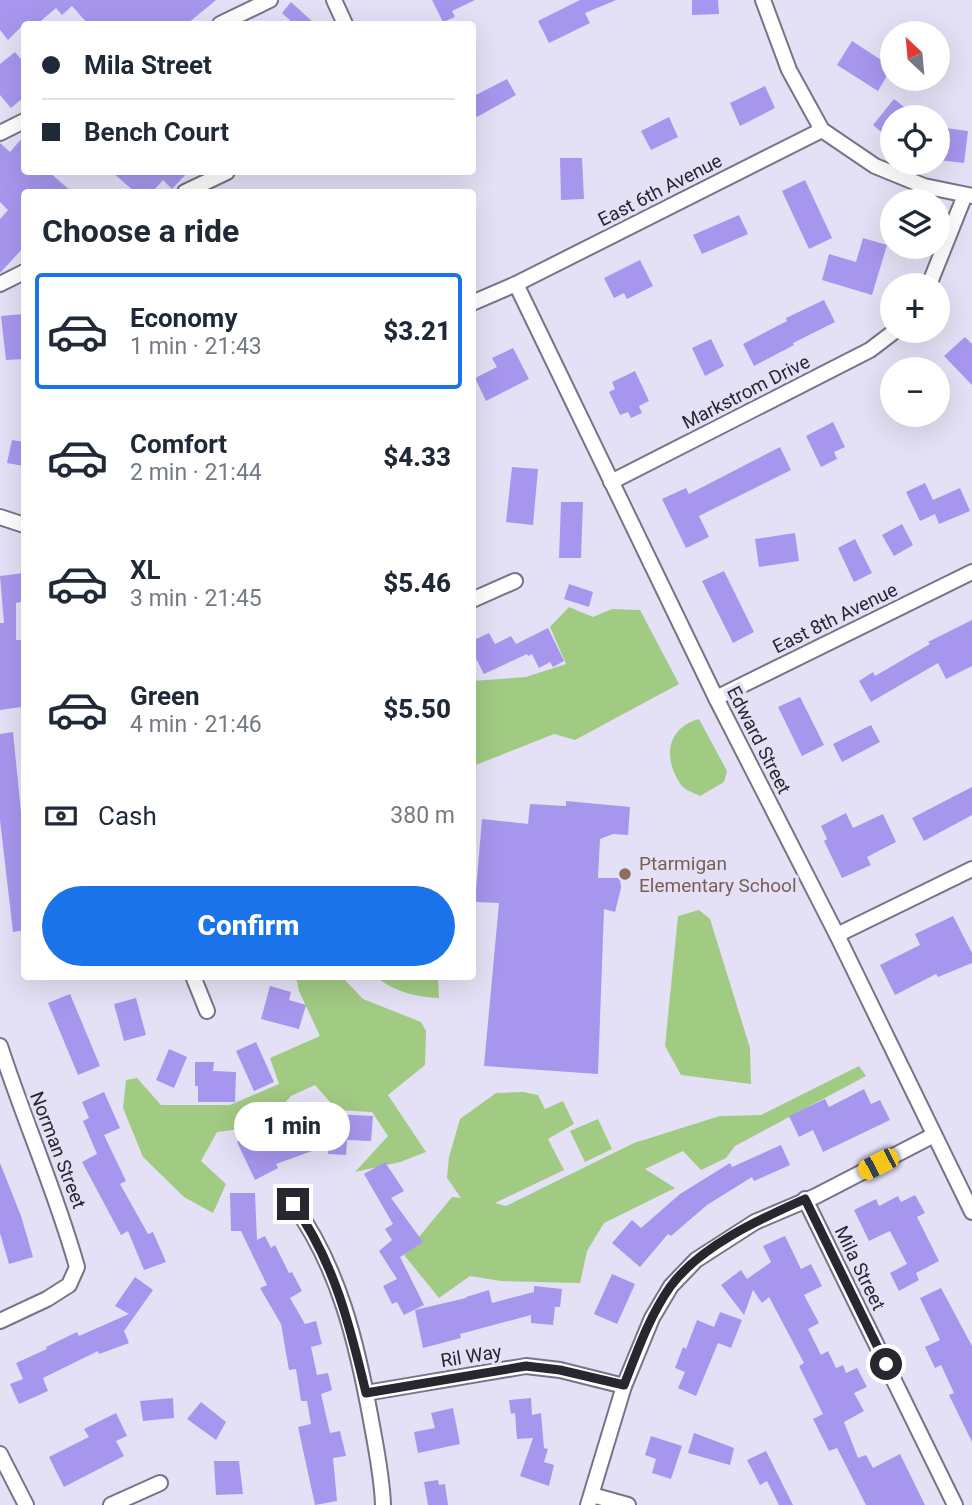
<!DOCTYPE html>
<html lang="en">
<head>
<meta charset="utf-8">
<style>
  body { margin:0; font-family:Roboto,sans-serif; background:#f6f6f7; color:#1f2937; height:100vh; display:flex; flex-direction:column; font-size:26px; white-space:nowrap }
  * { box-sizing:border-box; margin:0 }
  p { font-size:23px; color:#747a83 }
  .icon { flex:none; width:38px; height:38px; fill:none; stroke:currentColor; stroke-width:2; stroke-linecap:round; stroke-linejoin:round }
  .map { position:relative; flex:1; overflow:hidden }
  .sheet { position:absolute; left:21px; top:189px; width:455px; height:791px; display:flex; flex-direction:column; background:#fff; border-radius:7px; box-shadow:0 7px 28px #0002 }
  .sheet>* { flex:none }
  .top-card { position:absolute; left:21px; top:21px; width:455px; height:154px; border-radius:7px; box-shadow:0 7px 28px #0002; display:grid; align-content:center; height:154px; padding:0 21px; background:#fff }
  .needle { width:46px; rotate:334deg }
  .fabs { position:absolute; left:880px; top:21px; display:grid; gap:14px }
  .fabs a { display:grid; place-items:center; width:70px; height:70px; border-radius:50%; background:#fff; box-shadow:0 7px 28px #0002; font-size:35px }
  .end { position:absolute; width:32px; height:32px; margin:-16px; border:9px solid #28272f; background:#fff; box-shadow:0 0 0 4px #fff }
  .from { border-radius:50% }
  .bubble { position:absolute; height:49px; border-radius:24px; background:#fff; box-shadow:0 7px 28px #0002; font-size:23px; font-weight:800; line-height:49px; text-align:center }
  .car { position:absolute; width:21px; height:42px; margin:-21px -10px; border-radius:9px; box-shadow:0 0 5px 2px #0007; background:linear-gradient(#f5c518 24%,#345 0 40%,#f5c518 0 76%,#345 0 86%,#f5c518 0) }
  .top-card b { display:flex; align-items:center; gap:24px; height:66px; font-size:26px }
  .top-card b+b { border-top:2px solid #e0e1e3 }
  .top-card i { width:18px; height:18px; background:#1f2937 }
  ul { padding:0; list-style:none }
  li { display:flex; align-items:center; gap:21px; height:116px; margin:0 14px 10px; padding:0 7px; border:4px solid transparent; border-radius:7px }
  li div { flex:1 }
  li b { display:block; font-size:26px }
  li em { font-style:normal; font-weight:800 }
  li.selected { border-color:#1a73e8 }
  li>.icon { width:63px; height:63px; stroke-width:1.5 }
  h2 { padding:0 21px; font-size:32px; line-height:84px }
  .pay { display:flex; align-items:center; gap:18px; height:77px; padding:0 21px; font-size:26px }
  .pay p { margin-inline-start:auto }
  .primary-button { display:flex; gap:14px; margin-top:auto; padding:14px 21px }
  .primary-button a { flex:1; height:80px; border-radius:42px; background:#1a73e8; color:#fff; font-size:28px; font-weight:800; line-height:80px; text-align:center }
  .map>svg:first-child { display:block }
  .green { fill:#a1ca83 }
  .building { fill:#a796ee }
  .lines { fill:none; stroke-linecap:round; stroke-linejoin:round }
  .street-casing { stroke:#777487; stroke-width:18 }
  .street { stroke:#fff; stroke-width:14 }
  .route { stroke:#28272f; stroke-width:9 }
  .education-dot { fill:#8d6e63; stroke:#e4e1f6; stroke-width:2.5 }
  .labels { text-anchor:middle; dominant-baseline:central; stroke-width:7; stroke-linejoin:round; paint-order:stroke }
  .street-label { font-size:19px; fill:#28272f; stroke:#e4e1f6 }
  .education-label { font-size:19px; fill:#785e54; stroke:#e4e1f6; text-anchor:start }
</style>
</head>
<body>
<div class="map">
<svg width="972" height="1505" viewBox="0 0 972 1505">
  <rect width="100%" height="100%" fill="#e4e1f6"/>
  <g class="green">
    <polygon points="569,607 593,617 612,609 640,610 679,684 575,740 554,734 473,766 473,681 526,677 566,664 550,627"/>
    <path d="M699,719l28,52 -3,11 -24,14c-6,-3 -15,-6 -19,-11 -18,-26 -15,-57 18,-66z"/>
    <polygon points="699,910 710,919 750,1048 751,1084 681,1075 665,1046 678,916"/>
    <polygon points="296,977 342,977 363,999 421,1022 426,1031 425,1065 388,1095 426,1152 400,1162 355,1172 388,1136 372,1112 337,1110 315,1085 291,1096 264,1126 217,1132 201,1161 226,1184 213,1213 184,1197 143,1157 123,1108 126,1080 137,1078 161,1105 230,1105 279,1084 270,1058 320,1036 299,991"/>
    <path d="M377,977h61l1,21c-22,-1 -45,-6 -62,-21z"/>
    <polygon points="859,1066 866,1076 735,1146 726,1158 701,1170 683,1151 645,1169 675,1188 604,1223 587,1251 580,1283 501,1281 470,1276 439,1298 404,1255 452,1197 461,1198 447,1178 449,1157 460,1119 496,1093 523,1092 538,1095 545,1109 563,1101 574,1124 548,1139 564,1170 495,1203 506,1206 634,1143 720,1116 761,1115"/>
    <polygon points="598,1119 612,1149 585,1162 570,1131"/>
  </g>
  <g class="building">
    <polygon points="0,0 216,0 187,24 88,24 72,6 62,15 56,8 37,24 24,24 8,40 0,30"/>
    <polygon points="432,0 475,0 452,11 455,17 443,22"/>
    <polygon points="580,0 616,0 585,13 590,23 549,43 538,21"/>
    <polygon points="692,0 718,0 719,14 692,15"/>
    <polygon points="291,2 315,24 294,24 282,13"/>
    <polygon points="852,41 892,67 878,91 837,65"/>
    <polygon points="15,52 24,63 24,97 11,108 0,95 0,64"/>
    <polygon points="507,79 516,95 477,117 472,109 472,97"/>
    <polygon points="765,86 775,108 740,126 730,103"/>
    <polygon points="894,99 917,117 892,117 892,141 873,125"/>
    <polygon points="669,117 678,137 651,150 641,131"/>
    <polygon points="938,127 968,131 964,163 938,160"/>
    <polygon points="24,136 24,172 49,172 72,192 24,192 24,247 0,273 0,219 8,210 0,202 0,143 10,152"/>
    <polygon points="560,158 582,158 584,199 561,200"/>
    <polygon points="112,172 188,172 172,189 163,180 152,192 135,192"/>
    <polygon points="805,180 832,238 809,249 782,191"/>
    <polygon points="739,215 748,234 702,254 693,235"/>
    <polygon points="863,238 887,245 872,295 822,280 829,254 856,262"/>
    <polygon points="640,260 653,286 627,299 624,293 614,298 604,278"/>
    <polygon points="824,300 835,322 793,343 794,345 754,366 743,344 787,321 786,318"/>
    <polygon points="24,314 24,359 6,360 1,316"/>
    <polygon points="965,337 972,344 972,385 944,356"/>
    <polygon points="711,339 724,366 705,376 692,348"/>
    <polygon points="513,348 529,379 486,401 475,378 497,367 492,358"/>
    <polygon points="635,371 649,401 639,406 642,413 631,418 628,412 620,415 609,392 615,389 612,382"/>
    <polygon points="833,422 845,447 834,452 837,459 821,467 806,436"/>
    <polygon points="12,440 24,442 24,466 7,463"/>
    <polygon points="780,447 791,470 699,516 709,537 686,548 662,499 686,488 689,494"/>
    <polygon points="512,467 538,469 533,525 506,522"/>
    <polygon points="925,483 933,500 960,488 970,511 939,524 935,514 920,521 906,492"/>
    <polygon points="561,502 583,502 581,558 559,558"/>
    <polygon points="902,524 913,545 894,556 882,535"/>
    <polygon points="795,533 799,561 759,567 755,539"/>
    <polygon points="855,539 872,573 854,582 838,548"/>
    <polygon points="724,571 754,632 733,643 702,581"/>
    <polygon points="24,573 24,601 16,603 16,640 24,640 24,660 21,660 21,707 0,710 0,623 4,623 0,576"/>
    <polygon points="569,584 593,592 589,607 564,599"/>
    <polygon points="972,620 972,666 946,679 938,663 871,702 859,681 873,672 875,676 930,644 928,642"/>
    <polygon points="548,628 564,661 553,667 550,662 539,668 532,654 528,656 527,654 484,674 472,651 472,641 489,633 495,644 511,636 516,644"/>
    <polygon points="800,697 824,745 802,756 778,707"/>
    <polygon points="871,725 880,742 842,762 833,744"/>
    <polygon points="13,732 24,843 24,930 13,932 0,820 0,734"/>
    <polygon points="972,787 972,815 924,841 912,818"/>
    <polygon points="566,801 630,807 628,835 613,834 600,839 598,878 620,878 621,888 615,912 604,909 598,1074 484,1066 499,903 475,902 482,819 528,824 530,804 566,806"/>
    <polygon points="846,813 853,828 883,814 896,842 867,857 871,865 842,878 824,841 827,839 821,826"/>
    <polygon points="953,916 972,953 972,963 938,977 936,974 895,995 880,965 920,945 915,934"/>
    <polygon points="270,986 291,992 289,1000 306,1005 299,1029 261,1019"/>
    <polygon points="70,994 100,1066 78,1075 48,1003"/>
    <polygon points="136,998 146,1035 124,1041 114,1004"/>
    <polygon points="256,1042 274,1082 254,1091 236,1051"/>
    <polygon points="169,1049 187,1057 174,1088 156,1080"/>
    <polygon points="195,1062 214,1062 213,1071 236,1072 235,1102 198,1102 198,1086 195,1086"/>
    <polygon points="864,1089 871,1104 880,1100 890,1120 823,1152 813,1130 799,1137 789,1116 825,1099 829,1107"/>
    <polygon points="104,1092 120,1128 104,1135 126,1181 120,1184 148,1234 153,1232 166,1262 144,1270 128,1231 121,1235 82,1162 97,1154 83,1121 89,1118 82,1102"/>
    <polygon points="312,1108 314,1113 373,1116 371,1141 347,1140 346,1155 328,1154 329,1145 276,1164 278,1168 255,1180 237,1142 276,1121"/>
    <polygon points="781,1145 790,1165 754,1181 752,1177 707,1205 671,1236 668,1234 640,1267 612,1243 632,1220 641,1228 680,1194 730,1163 732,1167"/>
    <polygon points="385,1162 404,1191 391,1198 423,1242 400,1257 424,1305 404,1315 397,1302 392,1304 383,1286 397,1279 379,1251 392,1240 385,1229 393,1224 364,1174"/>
    <polygon points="0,1163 21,1216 33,1257 9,1264 0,1233"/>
    <polygon points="230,1193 255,1193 257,1240 265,1236 271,1248 275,1245 289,1273 292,1272 302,1291 290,1298 305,1324 316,1321 322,1344 311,1347 317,1375 328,1373 332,1390 321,1394 330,1433 340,1431 346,1456 333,1458 337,1501 315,1505 298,1427 311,1424 307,1401 301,1401 296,1369 289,1370 281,1324 260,1288 267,1285 241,1231 231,1231"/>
    <polygon points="915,1195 925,1213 917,1217 939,1261 916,1273 919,1280 899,1291 890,1273 907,1264 890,1231 869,1241 854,1210 876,1199 879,1206 898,1196 901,1202"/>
    <polygon points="785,1236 801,1269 811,1264 822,1286 804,1295 819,1323 808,1329 821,1355 828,1351 836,1368 843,1365 846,1373 857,1368 867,1387 854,1393 864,1411 844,1422 858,1458 866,1455 873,1468 900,1454 925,1505 866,1505 837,1448 829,1451 813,1419 823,1414 799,1366 804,1363 769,1297 762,1303 753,1290 744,1315 721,1285 741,1270 747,1279 771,1262 763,1246"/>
    <polygon points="612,1274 635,1284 617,1324 594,1314"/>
    <polygon points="135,1277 153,1290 124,1331 129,1343 99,1354 98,1351 43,1378 48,1391 19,1404 10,1384 23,1379 16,1363 47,1349 46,1347 77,1332 79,1336 129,1314 115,1306"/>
    <polygon points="534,1286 562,1289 560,1307 555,1307 553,1325 531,1323 531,1315 460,1334 461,1338 423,1348 415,1310 466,1298 466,1297 489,1290 492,1303 534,1292"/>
    <polygon points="941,1288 972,1346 972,1442 949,1395 954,1393 941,1365 935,1368 925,1347 940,1340 920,1298"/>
    <polygon points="720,1312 742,1320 731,1348 718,1343 696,1396 678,1388 685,1372 675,1368 683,1347 686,1349 697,1320 714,1327"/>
    <polygon points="173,1398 174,1418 143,1421 140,1401"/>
    <polygon points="531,1398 532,1415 541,1413 544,1448 548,1449 544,1462 554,1465 549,1486 520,1476 533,1438 517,1439 515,1413 511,1414 509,1400"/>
    <polygon points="201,1402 226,1422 216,1440 187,1419"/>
    <polygon points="453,1408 460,1444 418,1453 414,1432 435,1428 431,1413"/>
    <polygon points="116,1413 127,1436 116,1441 124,1456 64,1487 49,1457 89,1437 84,1429"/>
    <polygon points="694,1433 734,1448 730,1465 688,1453"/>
    <polygon points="651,1436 682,1446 671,1479 652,1473 656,1459 645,1455"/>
    <polygon points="766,1451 793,1505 779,1505 767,1481 760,1485 747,1460"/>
    <polygon points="214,1461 239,1461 243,1494 216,1495"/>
    <polygon points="438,1480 439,1485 445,1484 448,1505 428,1505 424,1482"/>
  </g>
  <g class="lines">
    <defs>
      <g id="street">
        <polyline points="334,0 345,24"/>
        <polyline points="763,0 789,70 822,130 875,166 924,186 972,196"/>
        <polyline points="220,24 270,0"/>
        <polyline points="0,133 24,121"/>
        <polyline points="185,192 227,172"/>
        <polyline points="0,284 24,272"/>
        <polyline points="516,284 716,698 837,935 972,1212"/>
        <polyline points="929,285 965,195"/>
        <polyline points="472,303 516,284 822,130"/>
        <polyline points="611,482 870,350 895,331"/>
        <polyline points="0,517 24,525"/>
        <polyline points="472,600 515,581"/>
        <polyline points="716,698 972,572"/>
        <polyline points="837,935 972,869"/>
        <polyline points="193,976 207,1011"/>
        <path d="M0,1046c24,74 56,146 77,221l-8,18 -22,14 -47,22"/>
        <polyline points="805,1199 955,1505"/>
        <path d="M293,1204c46,63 64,140 78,216 5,28 11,56 12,85"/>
        <polyline points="366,1393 526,1366 560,1370 624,1386"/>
        <polyline points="0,1454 26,1505"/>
        <polyline points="592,1495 628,1505"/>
        <polyline points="111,1505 160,1483"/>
        <polyline points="588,1505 624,1386 652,1318 671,1286 696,1260 755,1222 816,1196 934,1135"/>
      </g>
    </defs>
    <use href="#street" class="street-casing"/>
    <use href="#street" class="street"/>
  </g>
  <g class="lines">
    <path class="route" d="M293,1204c41,57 57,122 73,189l160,-27 34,4 64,15c13,-33 25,-68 46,-98 30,-41 90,-68 135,-88l81,165"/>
  </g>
  <circle class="education-dot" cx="625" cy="874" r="7"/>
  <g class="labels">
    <g class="street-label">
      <text transform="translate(660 190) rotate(-27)">East 6th Avenue</text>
      <text transform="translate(746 392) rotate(-27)">Markstrom Drive</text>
      <text transform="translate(835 618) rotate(-26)">East 8th Avenue</text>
      <text transform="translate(759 740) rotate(63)">Edward Street</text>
      <text transform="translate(58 1150) rotate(69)">Norman Street</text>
      <text transform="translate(860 1268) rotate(64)">Mila Street</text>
      <text transform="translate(471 1356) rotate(-9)">Ril Way</text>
    </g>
    <g class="education-label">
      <text x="639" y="863">Ptarmigan<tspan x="639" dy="22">Elementary School</tspan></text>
    </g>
  </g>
</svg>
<div class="fabs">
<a><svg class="needle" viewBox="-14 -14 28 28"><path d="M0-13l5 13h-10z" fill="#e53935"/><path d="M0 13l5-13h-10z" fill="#747a83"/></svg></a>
<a><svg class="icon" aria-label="locate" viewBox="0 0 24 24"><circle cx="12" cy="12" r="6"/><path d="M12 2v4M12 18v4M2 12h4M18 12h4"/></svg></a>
<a><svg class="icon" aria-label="layers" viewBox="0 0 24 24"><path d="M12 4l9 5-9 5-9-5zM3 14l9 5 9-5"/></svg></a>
<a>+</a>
<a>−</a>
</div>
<i class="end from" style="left:886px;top:1364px"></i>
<i class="end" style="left:293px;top:1204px"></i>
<div class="bubble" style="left:234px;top:1102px;width:116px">1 min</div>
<i class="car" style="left:878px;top:1164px;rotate:243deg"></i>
<div class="top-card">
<b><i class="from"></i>Mila Street</b>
<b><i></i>Bench Court</b>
</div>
<section class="sheet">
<h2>Choose a ride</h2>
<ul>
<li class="selected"><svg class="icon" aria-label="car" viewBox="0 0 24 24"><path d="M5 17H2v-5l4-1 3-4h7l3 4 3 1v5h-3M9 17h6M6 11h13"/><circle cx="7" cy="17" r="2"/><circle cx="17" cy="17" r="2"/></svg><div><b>Economy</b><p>1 min · 21:43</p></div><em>$3.21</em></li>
<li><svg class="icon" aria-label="car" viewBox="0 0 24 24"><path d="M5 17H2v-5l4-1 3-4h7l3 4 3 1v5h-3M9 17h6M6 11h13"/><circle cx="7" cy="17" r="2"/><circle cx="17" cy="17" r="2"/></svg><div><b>Comfort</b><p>2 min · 21:44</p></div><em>$4.33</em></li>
<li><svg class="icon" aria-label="car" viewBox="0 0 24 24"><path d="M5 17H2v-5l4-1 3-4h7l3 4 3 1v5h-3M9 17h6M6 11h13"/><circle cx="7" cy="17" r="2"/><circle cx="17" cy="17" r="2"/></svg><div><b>XL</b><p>3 min · 21:45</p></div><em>$5.46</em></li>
<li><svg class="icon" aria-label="car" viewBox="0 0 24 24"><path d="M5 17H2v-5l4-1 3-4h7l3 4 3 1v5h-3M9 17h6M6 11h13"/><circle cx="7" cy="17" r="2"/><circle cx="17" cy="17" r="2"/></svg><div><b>Green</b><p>4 min · 21:46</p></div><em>$5.50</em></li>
</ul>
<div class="pay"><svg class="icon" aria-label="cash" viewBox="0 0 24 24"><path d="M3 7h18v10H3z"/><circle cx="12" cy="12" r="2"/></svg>Cash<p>380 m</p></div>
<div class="primary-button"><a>Confirm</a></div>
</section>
</div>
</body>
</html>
